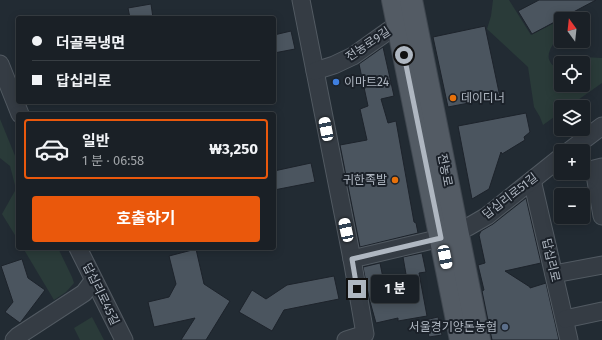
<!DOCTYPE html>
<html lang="ko">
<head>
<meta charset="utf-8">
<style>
  body { margin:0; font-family:"Fira Sans","Noto Sans KR",sans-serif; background:#272d32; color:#f1f3f6; height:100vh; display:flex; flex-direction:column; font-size:15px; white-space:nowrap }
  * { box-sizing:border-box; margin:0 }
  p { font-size:13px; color:#9fa3a7 }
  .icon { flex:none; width:22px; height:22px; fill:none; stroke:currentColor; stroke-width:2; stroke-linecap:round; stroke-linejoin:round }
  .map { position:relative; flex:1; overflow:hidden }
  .sheet { position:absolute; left:16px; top:112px; width:260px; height:138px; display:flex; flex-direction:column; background:#1a2026; border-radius:4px; box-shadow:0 2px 10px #0003,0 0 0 1px #383e43 }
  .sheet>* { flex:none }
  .banner { position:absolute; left:16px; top:16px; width:260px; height:88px; border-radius:4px; box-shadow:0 2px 10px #0003,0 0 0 1px #383e43; display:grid; align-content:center; height:88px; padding:0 16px; background:#1a2026 }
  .needle { width:26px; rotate:345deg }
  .controls { position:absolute; left:554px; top:12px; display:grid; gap:8px }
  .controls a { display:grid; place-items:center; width:36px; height:36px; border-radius:4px; background:#1a2026; box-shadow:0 2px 10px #0003,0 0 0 1px #383e43; font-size:20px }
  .end { position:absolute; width:18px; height:18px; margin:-9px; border:5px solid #afb7c1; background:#111; box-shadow:0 0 0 2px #111 }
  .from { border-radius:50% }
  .bubble { position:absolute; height:28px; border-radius:4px; background:#1a2026; box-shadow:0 2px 10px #0003,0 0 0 1px #383e43; font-size:13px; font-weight:700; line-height:28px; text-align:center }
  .car { position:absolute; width:12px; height:24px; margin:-12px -6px; border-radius:5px; box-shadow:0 0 3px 1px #0007; background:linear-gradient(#fff 24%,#345 0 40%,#fff 0 76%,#345 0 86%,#fff 0) }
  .banner b { display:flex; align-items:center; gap:14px; height:38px; font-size:15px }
  .banner b+b { border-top:1px solid #383e43 }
  .banner i { width:10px; height:10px; background:#f1f3f6 }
  ul { padding:7px 0 0; list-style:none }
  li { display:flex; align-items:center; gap:12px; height:60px; margin:0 8px 6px; padding:0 8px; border:2px solid transparent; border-radius:4px }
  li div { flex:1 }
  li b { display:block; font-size:15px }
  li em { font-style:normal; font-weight:700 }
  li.active { border-color:#ea580c }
  li>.icon { width:36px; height:36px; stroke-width:1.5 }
  .action { display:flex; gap:8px; margin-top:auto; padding:8px 16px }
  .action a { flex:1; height:46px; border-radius:4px; background:#ea580c; color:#fff; font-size:16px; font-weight:700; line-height:46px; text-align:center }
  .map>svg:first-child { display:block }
  .green { fill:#2a3b39 }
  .building { fill:#4b555f; stroke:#1d232b }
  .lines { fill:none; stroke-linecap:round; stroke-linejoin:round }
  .minor-casing { stroke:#525a62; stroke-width:19 }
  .major-casing { stroke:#414851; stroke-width:24 }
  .minor { stroke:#353c44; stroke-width:17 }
  .major { stroke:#535b64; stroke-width:22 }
  .route { stroke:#afb7c1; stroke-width:5 }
  .shop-dot { fill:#3f7fe0; stroke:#1b2129; stroke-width:1.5 }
  .food-dot { fill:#e8710a; stroke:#1b2129; stroke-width:1.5 }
  .service-dot { fill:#5c6f8a; stroke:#1b2129; stroke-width:1.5 }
  .labels { text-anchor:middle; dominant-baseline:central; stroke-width:4; stroke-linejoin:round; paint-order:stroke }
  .street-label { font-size:12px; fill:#afb7c1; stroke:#1b2129 }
  .poi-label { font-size:12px; fill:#afb7c1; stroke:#1b2129; text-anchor:start }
</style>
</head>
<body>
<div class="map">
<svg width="602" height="340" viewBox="0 0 602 340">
  <rect width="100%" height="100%" fill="#222b33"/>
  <g class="green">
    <path d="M493,0h16l22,35 25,-13 5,10c-10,16 -22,27 0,39v14h22v-22h-13l10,-8 3,2 19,1v25l-34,24h-7v5l-18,13 -3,-8 -6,-10 -6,-40 -41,-38 4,-13z"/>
    <polygon points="0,119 18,163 18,240 2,214 16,189 10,166 0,158"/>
    <polygon points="23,248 58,248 72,277 74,283 66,292 54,300"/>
    <polygon points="92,317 104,340 80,340 74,328"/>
  </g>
  <g class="building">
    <polygon points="539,0 596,0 532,34 518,11"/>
    <polygon points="151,4 153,18 130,18 128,8"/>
    <polygon points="485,26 500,97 448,107 433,37"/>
    <polygon points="291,31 295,49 274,53 274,35"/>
    <polygon points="383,47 394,96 381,99 388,123 396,121 414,222 416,223 418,233 360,247 340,145 367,140 360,109 368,106 359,64"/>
    <polygon points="526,113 530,132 524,137 525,140 502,154 501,152 489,189 472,199 458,126"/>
    <polygon points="311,163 315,182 274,190 274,171"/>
    <polygon points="526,198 541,263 505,271 530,287 530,288 546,283 559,340 492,340 482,291 484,290 478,265 485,263 479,235 481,231 493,224"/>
    <polygon points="196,249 204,284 230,301 206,340 181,340 195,318 154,327 148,302 169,297 176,284 169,256"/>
    <polygon points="422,253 426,272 419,273 427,316 398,321 398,318 376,323 369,298 363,267 380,263 384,283 407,280 403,257"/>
    <polygon points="22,259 28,278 45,290 20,323 5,312 13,302 1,266"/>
    <polygon points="334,276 339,299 284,310 272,331 239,312 252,290 266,299 287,285"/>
    <polygon points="438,317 442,335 429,337 425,320"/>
  </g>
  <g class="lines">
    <defs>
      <g id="minor">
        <polyline points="301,0 352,259 365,334 346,340"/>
        <polyline points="0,64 20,114"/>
        <polyline points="315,71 334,65 353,56 398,24"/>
        <polyline points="569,151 602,126"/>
        <polyline points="602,167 594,169 602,216"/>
        <polyline points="532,180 569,340"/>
        <polyline points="457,230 468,227 487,216 561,157"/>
        <polyline points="78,248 124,340"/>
        <polyline points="352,259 441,238"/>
        <polyline points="554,274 602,265"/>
        <polyline points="565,319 602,311"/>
        <polyline points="14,340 18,336 84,293 93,281"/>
      </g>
      <g id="major">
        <polyline points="393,0 461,340"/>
        <polyline points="411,0 479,340"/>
      </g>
    </defs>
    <use href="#minor" class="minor-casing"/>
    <use href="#major" class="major-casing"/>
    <use href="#minor" class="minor"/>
    <use href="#major" class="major"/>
  </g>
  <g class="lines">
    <polyline class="route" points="357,289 352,259 441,238 404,55"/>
  </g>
  <circle class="shop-dot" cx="336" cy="82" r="4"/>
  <g class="food-dot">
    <circle cx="453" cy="98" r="4"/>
    <circle cx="395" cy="180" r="4"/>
  </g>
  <circle class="service-dot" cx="505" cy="327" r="4"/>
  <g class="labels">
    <g class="street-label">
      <text transform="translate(368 44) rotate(-34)">전농로9길</text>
      <text transform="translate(445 170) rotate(79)">전농로</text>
      <text transform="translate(510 196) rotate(-38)">답십리로51길</text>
      <text transform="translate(551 260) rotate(77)">답십리로</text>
      <text transform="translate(101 294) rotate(64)">답십리로45길</text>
    </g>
    <g class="poi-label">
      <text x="344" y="82">이마트24</text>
      <text x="461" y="98">데이디너</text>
      <text x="387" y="180" text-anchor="end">귀한족발</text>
      <text x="497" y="327" text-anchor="end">서울경기양돈농협</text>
    </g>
  </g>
</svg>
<div class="controls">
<a><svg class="needle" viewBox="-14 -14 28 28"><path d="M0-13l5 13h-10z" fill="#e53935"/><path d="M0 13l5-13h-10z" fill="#9fa3a7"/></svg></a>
<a><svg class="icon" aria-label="locate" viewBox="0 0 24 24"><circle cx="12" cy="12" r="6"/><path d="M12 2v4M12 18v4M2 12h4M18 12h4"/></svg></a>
<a><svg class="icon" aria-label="layers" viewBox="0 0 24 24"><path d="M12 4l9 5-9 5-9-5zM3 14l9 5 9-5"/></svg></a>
<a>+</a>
<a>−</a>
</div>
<i class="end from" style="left:404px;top:55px"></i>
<i class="end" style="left:357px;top:289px"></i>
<div class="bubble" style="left:371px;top:275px;width:48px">1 분</div>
<i class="car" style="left:326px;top:129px;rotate:349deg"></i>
<i class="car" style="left:346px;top:230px;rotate:348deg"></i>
<i class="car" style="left:445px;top:257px;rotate:169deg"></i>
<div class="banner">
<b><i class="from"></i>더골목냉면</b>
<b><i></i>답십리로</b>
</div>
<section class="sheet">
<ul>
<li class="active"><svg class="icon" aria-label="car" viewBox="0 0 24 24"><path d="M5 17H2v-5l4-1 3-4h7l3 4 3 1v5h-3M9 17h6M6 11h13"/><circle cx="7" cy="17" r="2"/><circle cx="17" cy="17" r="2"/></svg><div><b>일반</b><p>1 분 · 06:58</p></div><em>₩3,250</em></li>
</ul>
<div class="action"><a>호출하기</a></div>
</section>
</div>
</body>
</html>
